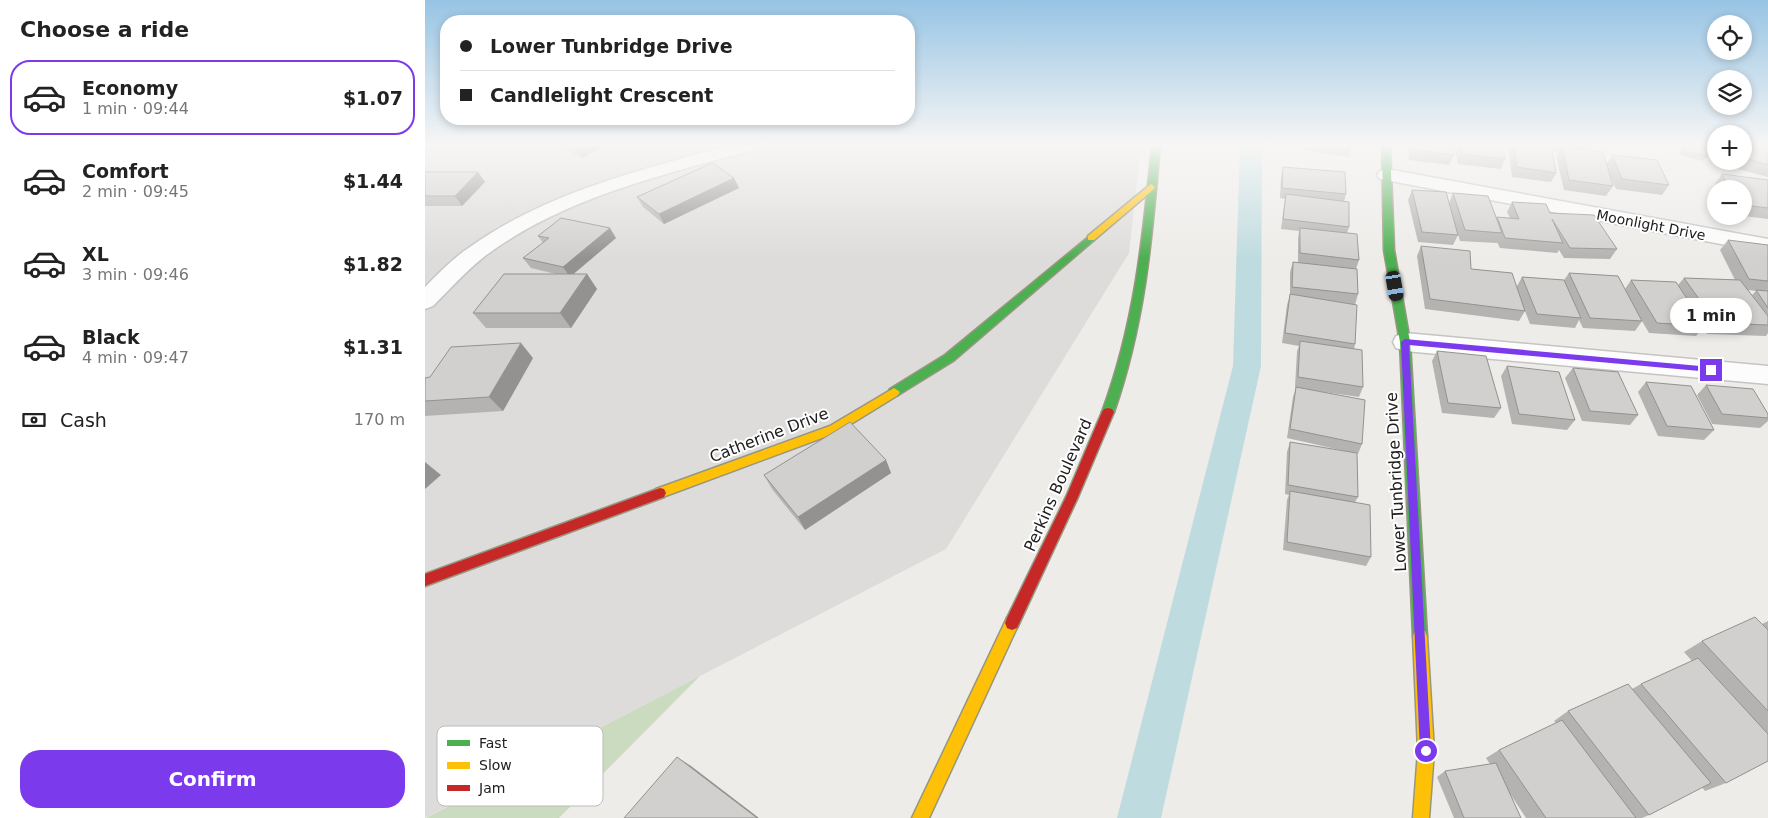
<!DOCTYPE html>
<html lang="en">
<head>
<meta charset="utf-8">
<style>
  body { margin:0; font-family:"DejaVu Sans",sans-serif; background:#f2f2f2; color:#222; height:100vh; display:flex; flex-direction:column; font-size:19px; white-space:nowrap }
  * { box-sizing:border-box; margin:0 }
  p { font-size:16px; color:#767676 }
  .icon { flex:none; width:28px; height:28px; fill:none; stroke:currentColor; stroke-width:2; stroke-linecap:round; stroke-linejoin:round }
  .map { position:relative; flex:1; overflow:hidden }
  .drawer { display:flex; flex-direction:column; background:#fff; width:425px }
  .drawer>* { flex:none }
  .guide { position:absolute; left:15px; top:15px; width:475px; height:110px; border-radius:20px; box-shadow:0 2px 8px #0003; display:grid; align-content:center; height:110px; padding:0 20px; background:#fff }
  .tools { position:absolute; left:1282px; top:15px; display:grid; gap:10px }
  .tools a { display:grid; place-items:center; width:45px; height:45px; border-radius:50%; background:#fff; box-shadow:0 2px 8px #0003; font-size:25px }
  .end { position:absolute; width:22px; height:22px; margin:-11px; border:6px solid #7c3aed; background:#fff; box-shadow:0 0 0 2px #fff }
  .from { border-radius:50% }
  .bubble { position:absolute; height:35px; border-radius:18px; background:#fff; box-shadow:0 2px 8px #0003; font-size:16px; font-weight:700; line-height:35px; text-align:center }
  .car { position:absolute; width:15px; height:30px; margin:-15px -8px; border-radius:6px; box-shadow:0 0 4px 1px #0007; background:linear-gradient(#222 24%,#8ab4d8 0 40%,#222 0 76%,#8ab4d8 0 86%,#222 0) }
  .guide b { display:flex; align-items:center; gap:18px; height:48px; font-size:19px }
  .guide b+b { border-top:1px solid #e0e0e0 }
  .guide i { width:12px; height:12px; background:#222 }
  ul { padding:0; list-style:none }
  li { display:flex; align-items:center; gap:15px; height:75px; margin:0 10px 8px; padding:0 10px; border:2px solid transparent; border-radius:20px }
  li div { flex:1 }
  li b { display:block; font-size:19px }
  li em { font-style:normal; font-weight:700 }
  li.active { border-color:#7c3aed }
  li>.icon { width:45px; height:45px; stroke-width:1.5 }
  h2 { padding:0 20px; font-size:22px; line-height:60px }
  .pay { display:flex; align-items:center; gap:12px; height:55px; padding:0 20px; font-size:19px }
  .pay p { margin-inline-start:auto }
  .cta { display:flex; gap:10px; margin-top:auto; padding:10px 20px }
  .cta a { flex:1; height:58px; border-radius:20px; background:#7c3aed; color:#fff; font-size:20px; font-weight:700; line-height:58px; text-align:center }
  main { display:flex; flex:1; min-height:0 }
  .map>svg:first-child { display:block }
  .residential { fill:#dddcda }
  .forest { fill:#cbdbbf }
  .lines { fill:none; stroke-linecap:round; stroke-linejoin:round }
  .canal { fill:#bedbdf; fill-rule:evenodd }
  .street-casing { stroke:#c5c4c3; stroke-width:3 }
  .fast-casing { stroke:#979781; stroke-width:3 }
  .slow-casing { stroke:#979781; stroke-width:3 }
  .jam-casing { stroke:#979781; stroke-width:3 }
  .street { fill:#fcfcfc; fill-rule:evenodd }
  .fast { fill:#4caf50; fill-rule:evenodd }
  .slow { fill:#ffc107; fill-rule:evenodd }
  .jam { fill:#c62828; fill-rule:evenodd }
  .wall { fill:#b5b3b1; fill-rule:evenodd }
  .shaded-wall { fill:#939290 }
  .building { fill:#d2d0ce; stroke:#939290 }
  .route { fill:#7c3aed }
  .labels { text-anchor:middle; dominant-baseline:central; stroke-width:4; stroke-linejoin:round; paint-order:stroke }
  .far-street-label { font-size:14px; fill:#202020; stroke:#fff }
  .street-label { font-size:16px; fill:#202020; stroke:#fff }
  .key { fill:#fff; stroke:#bcbcbc; stroke-width:1 }
  .key-label { font-size:14px; fill:#202020 }
</style>
</head>
<body>
<main>
<section class="drawer">
<h2>Choose a ride</h2>
<ul>
<li class="active"><svg class="icon" aria-label="car" viewBox="0 0 24 24"><path d="M5 17H2v-5l4-1 3-4h7l3 4 3 1v5h-3M9 17h6M6 11h13"/><circle cx="7" cy="17" r="2"/><circle cx="17" cy="17" r="2"/></svg><div><b>Economy</b><p>1 min · 09:44</p></div><em>$1.07</em></li>
<li><svg class="icon" aria-label="car" viewBox="0 0 24 24"><path d="M5 17H2v-5l4-1 3-4h7l3 4 3 1v5h-3M9 17h6M6 11h13"/><circle cx="7" cy="17" r="2"/><circle cx="17" cy="17" r="2"/></svg><div><b>Comfort</b><p>2 min · 09:45</p></div><em>$1.44</em></li>
<li><svg class="icon" aria-label="car" viewBox="0 0 24 24"><path d="M5 17H2v-5l4-1 3-4h7l3 4 3 1v5h-3M9 17h6M6 11h13"/><circle cx="7" cy="17" r="2"/><circle cx="17" cy="17" r="2"/></svg><div><b>XL</b><p>3 min · 09:46</p></div><em>$1.82</em></li>
<li><svg class="icon" aria-label="car" viewBox="0 0 24 24"><path d="M5 17H2v-5l4-1 3-4h7l3 4 3 1v5h-3M9 17h6M6 11h13"/><circle cx="7" cy="17" r="2"/><circle cx="17" cy="17" r="2"/></svg><div><b>Black</b><p>4 min · 09:47</p></div><em>$1.31</em></li>
</ul>
<div class="pay"><svg class="icon" aria-label="cash" viewBox="0 0 24 24"><path d="M3 7h18v10H3z"/><circle cx="12" cy="12" r="2"/></svg>Cash<p>170 m</p></div>
<div class="cta"><a>Confirm</a></div>
</section>
<div class="map">
<svg width="1343" height="818" viewBox="0 0 1343 818">
  <rect width="100%" height="100%" fill="#eeece9"/>
  <polygon class="residential" points="0,145 716,145 704,253 521,549 0,818"/>
  <polygon class="forest" points="275,676 134,818 1,818"/>
  <g class="lines">
    <polygon class="canal" points="815,145 837,145 836,366 736,818 692,818 808,366"/>
    <defs>
      <g id="street">
        <path d="M305,145h29l-3,4c-93,26 -192,48 -271,107 -19,15 -35,33 -52,50l-8,3v-22c14,-14 28,-29 45,-40 77,-55 171,-77 260,-102z"/>
        <polygon points="962,169 1343,239 1343,253 955,179 952,175 955,171"/>
        <polygon points="980,333 1343,366 1343,384 980,351 971,348 968,342 971,336"/>
      </g>
      <g id="fast">
        <path d="M727,145h8c-8,93 -15,178 -46,267l-2,3h-8l-2,-3c33,-89 41,-174 50,-267z"/>
        <polygon points="957,145 965,145 969,250 985,342 1002,636 1000,641 995,643 990,641 988,636 975,342 959,250"/>
        <polygon points="666,235 671,238 669,240 528,361 473,395 465,395 463,392 465,389 520,355"/>
      </g>
      <g id="slow">
        <polygon points="726,184 730,187 729,189 669,240 663,240 663,236"/>
        <polygon points="469,388 475,392 473,395 413,432 235,498 231,497 229,493 231,489 405,426"/>
        <polygon points="587,616 592,618 594,623 504,818 487,818 582,618"/>
        <polygon points="995,629 1000,631 1002,636 1009,751 1004,818 988,818 993,751 988,636 990,631"/>
      </g>
      <g id="jam">
        <polygon points="683,408 687,409 689,412 653,497 592,628 587,630 582,628 580,623 582,618 641,497 677,412 679,409"/>
        <polygon points="235,488 239,489 241,493 239,497 0,586 0,574"/>
      </g>
    </defs>
    <use href="#street" class="street-casing"/>
    <use href="#fast" class="fast-casing"/>
    <use href="#slow" class="slow-casing"/>
    <use href="#jam" class="jam-casing"/>
    <use href="#street" class="street"/>
    <use href="#fast" class="fast"/>
    <use href="#slow" class="slow"/>
    <use href="#jam" class="jam"/>
  </g>
  <g class="wall">
    <polygon points="129,145 182,145 157,158"/>
    <polygon points="881,145 927,145 924,157 880,150"/>
    <polygon points="983,145 1027,145 1029,155 1024,165 984,160"/>
    <polygon points="1029,145 1077,145 1080,159 1076,169 1033,164"/>
    <polygon points="1084,145 1168,145 1166,148 1158,149 1181,165 1187,155 1244,185 1237,195 1191,189 1183,171 1188,186 1181,196 1139,190 1131,156 1134,152 1127,152 1131,173 1126,182 1087,177 1083,147"/>
    <polygon points="1256,145 1283,145 1282,156 1278,161 1255,155"/>
    <polygon points="1319,145 1343,148 1343,177 1287,162 1291,146 1291,161 1319,161"/>
    <polygon points="858,167 921,194 919,202 924,227 922,233 934,260 931,269 933,294 930,305 930,344 929,349 938,387 934,397 892,391 937,444 933,454 932,453 933,497 930,502 946,557 941,566 858,550 862,500 864,495 860,494 862,452 865,442 924,452 862,438 868,397 871,388 870,387 872,351 874,346 857,343 862,305 865,295 865,272 868,262 873,263 873,238 874,231 856,229 860,199 855,198 856,176"/>
    <polygon points="0,172 53,172 60,182 37,206 0,206"/>
    <polygon points="1297,174 1343,180 1343,219 1319,216 1319,189 1292,189 1290,184"/>
    <polygon points="309,178 314,188 239,224 218,207 212,197"/>
    <polygon points="987,190 1024,203 1028,193 1072,219 1072,217 1085,218 1082,212 1087,202 1125,213 1192,249 1185,259 1139,258 1134,250 1132,253 1075,248 1072,242 1072,243 1035,241 1027,215 1033,235 1028,245 993,242 983,200"/>
    <polygon points="113,236 191,238 148,274 162,274 172,289 146,328 61,328 48,313 131,274 106,268 98,258 118,243"/>
    <path d="M1303,240l40,5v88l-2,3 -59,-2 -4,-6 -7,8 -47,-3 -7,-12 -7,10 -52,-3 -4,-8 -4,8 -45,-4 -5,-13 -6,10 -94,-12 -8,-53 4,-10 50,23 46,17 5,-9 42,3 5,-7 56,16 6,-9 47,5 6,-7 51,2 -15,-30zM1323,290l8,1 -4,4z"/>
    <polygon points="1012,351 1076,408 1069,418 1017,413 1007,361"/>
    <polygon points="108,358 78,411 0,416 0,378"/>
    <polygon points="1082,366 1150,420 1142,430 1087,424 1076,376"/>
    <polygon points="1148,368 1213,415 1205,425 1157,421 1140,378"/>
    <polygon points="1221,382 1289,430 1279,440 1233,436 1213,392"/>
    <polygon points="1281,385 1343,414 1343,421 1335,428 1287,424 1272,395"/>
    <polygon points="461,460 466,473 380,530 347,489 339,475"/>
    <polygon points="1343,621 1343,761 1301,783 1280,791 1277,787 1224,815 1217,818 1101,818 1084,792 1096,818 1029,818 1012,777 1020,771 1065,764 1061,758 1074,750 1131,723 1129,721 1143,711 1207,689 1216,684 1267,661 1259,652 1277,641 1337,624"/>
  </g>
  <g class="shaded-wall">
    <polygon points="157,145 182,145 157,158 151,148"/>
    <polygon points="53,172 60,182 37,206 30,196"/>
    <polygon points="309,178 314,188 239,224 234,214"/>
    <polygon points="185,228 191,238 145,277 138,267"/>
    <polygon points="162,274 172,289 146,328 135,313"/>
    <polygon points="96,343 108,358 78,411 64,397"/>
    <polygon points="461,460 466,473 380,530 373,517"/>
    <polygon points="0,462 16,475 0,489"/>
    <polygon points="252,757 266,766 334,818 332,818"/>
  </g>
  <g class="building">
    <polygon points="143,145 157,145 151,148"/>
    <polygon points="910,145 927,145 927,147"/>
    <polygon points="987,145 1027,145 1029,155 987,150"/>
    <polygon points="1035,145 1077,145 1080,159 1037,154"/>
    <polygon points="1089,145 1126,145 1131,173 1092,167"/>
    <polygon points="1259,145 1283,145 1282,156 1258,150"/>
    <polygon points="1319,145 1332,145 1343,148 1343,165 1319,158"/>
    <polygon points="1137,146 1178,152 1188,186 1144,180"/>
    <polygon points="1187,155 1232,160 1244,185 1197,179"/>
    <polygon points="287,163 309,178 234,214 212,197"/>
    <polygon points="858,167 920,172 921,194 857,188"/>
    <polygon points="0,172 53,172 30,196 0,196"/>
    <polygon points="1297,174 1343,180 1343,208 1319,205 1319,189 1305,189"/>
    <polygon points="987,190 1021,192 1033,235 997,232"/>
    <polygon points="1028,193 1063,196 1077,233 1040,230"/>
    <polygon points="861,194 924,202 924,227 858,219"/>
    <polygon points="1087,202 1121,204 1125,213 1169,215 1192,249 1145,248 1127,219 1138,243 1080,238 1072,217 1094,219"/>
    <polygon points="136,218 185,228 138,267 98,258 124,238 113,236"/>
    <polygon points="875,228 932,234 934,260 875,253"/>
    <polygon points="1303,240 1343,245 1343,281 1324,279"/>
    <polygon points="996,246 1045,251 1046,269 1087,273 1100,311 1005,299"/>
    <polygon points="868,262 932,269 933,294 867,287"/>
    <polygon points="1144,273 1193,276 1217,321 1165,318"/>
    <polygon points="79,274 162,274 135,313 48,313"/>
    <polygon points="1097,277 1139,280 1156,318 1112,314"/>
    <polygon points="1259,278 1315,280 1343,316 1343,325 1291,323"/>
    <polygon points="1206,280 1251,282 1280,326 1232,323"/>
    <polygon points="1331,290 1343,291 1343,308"/>
    <polygon points="865,294 932,305 930,344 860,333"/>
    <polygon points="875,341 937,350 938,387 873,377"/>
    <polygon points="96,343 64,397 0,401 0,378 5,377 26,347"/>
    <polygon points="1012,351 1061,356 1076,408 1023,403"/>
    <polygon points="1082,366 1134,372 1150,420 1094,414"/>
    <polygon points="1148,368 1193,372 1213,415 1165,411"/>
    <polygon points="1221,382 1266,386 1289,430 1242,426"/>
    <polygon points="1281,385 1328,389 1343,414 1343,418 1297,414"/>
    <polygon points="871,387 940,400 937,444 865,429"/>
    <polygon points="425,422 461,460 373,517 339,475"/>
    <polygon points="865,442 932,453 933,497 863,485"/>
    <polygon points="865,491 945,505 946,557 862,542"/>
    <polygon points="1330,617 1343,630 1343,711 1277,641"/>
    <polygon points="1273,658 1343,734 1343,761 1301,783 1216,684"/>
    <polygon points="1203,684 1286,783 1224,815 1143,711"/>
    <polygon points="1137,720 1211,818 1121,818 1074,750"/>
    <polygon points="252,757 332,818 199,818"/>
    <polygon points="1071,763 1096,818 1039,818 1020,771"/>
  </g>
  <linearGradient id="sky" x2="0" y2="1"><stop stop-color="#97c4e4"/><stop offset="0.56" stop-color="#f7f6f5"/><stop offset="1" stop-color="#f7f6f5" stop-opacity="0"/></linearGradient>
  <rect width="1343" height="259" fill="url(#sky)"/>
  <polygon class="route" points="980,339 1286,367 1290,370 1286,372 984,345 1006,751 1001,757 995,751 976,342"/>
  <g class="labels">
    <g class="far-street-label">
      <text transform="translate(1226 225) rotate(11)">Moonlight Drive</text>
    </g>
    <g class="street-label">
      <text transform="translate(344 435) rotate(-21)">Catherine Drive</text>
      <text transform="translate(971 482) rotate(-93)">Lower Tunbridge Drive</text>
      <text transform="translate(633 485) rotate(-66)">Perkins Boulevard</text>
    </g>
  </g>
  <rect x="12" y="726" width="166" height="80" rx="8" class="key"/>
  <rect x="22" y="740" width="23" height="6" fill="#4caf50"/>
  <rect x="22" y="762" width="23" height="7" fill="#ffc107"/>
  <rect x="22" y="785" width="23" height="6" fill="#c62828"/>
  <g class="key-label">
    <text x="54" y="748">Fast</text>
    <text x="54" y="770">Slow</text>
    <text x="54" y="793">Jam</text>
  </g>
</svg>
<div class="tools">
<a><svg class="icon" aria-label="locate" viewBox="0 0 24 24"><circle cx="12" cy="12" r="6"/><path d="M12 2v4M12 18v4M2 12h4M18 12h4"/></svg></a>
<a><svg class="icon" aria-label="layers" viewBox="0 0 24 24"><path d="M12 4l9 5-9 5-9-5zM3 14l9 5 9-5"/></svg></a>
<a>+</a>
<a>−</a>
</div>
<i class="end from" style="left:1001px;top:751px"></i>
<i class="end" style="left:1286px;top:370px"></i>
<div class="bubble" style="left:1245px;top:298px;width:82px">1 min</div>
<i class="car" style="left:970px;top:286px;rotate:170deg"></i>
<div class="guide">
<b><i class="from"></i>Lower Tunbridge Drive</b>
<b><i></i>Candlelight Crescent</b>
</div>
</div>
</main>
</body>
</html>
